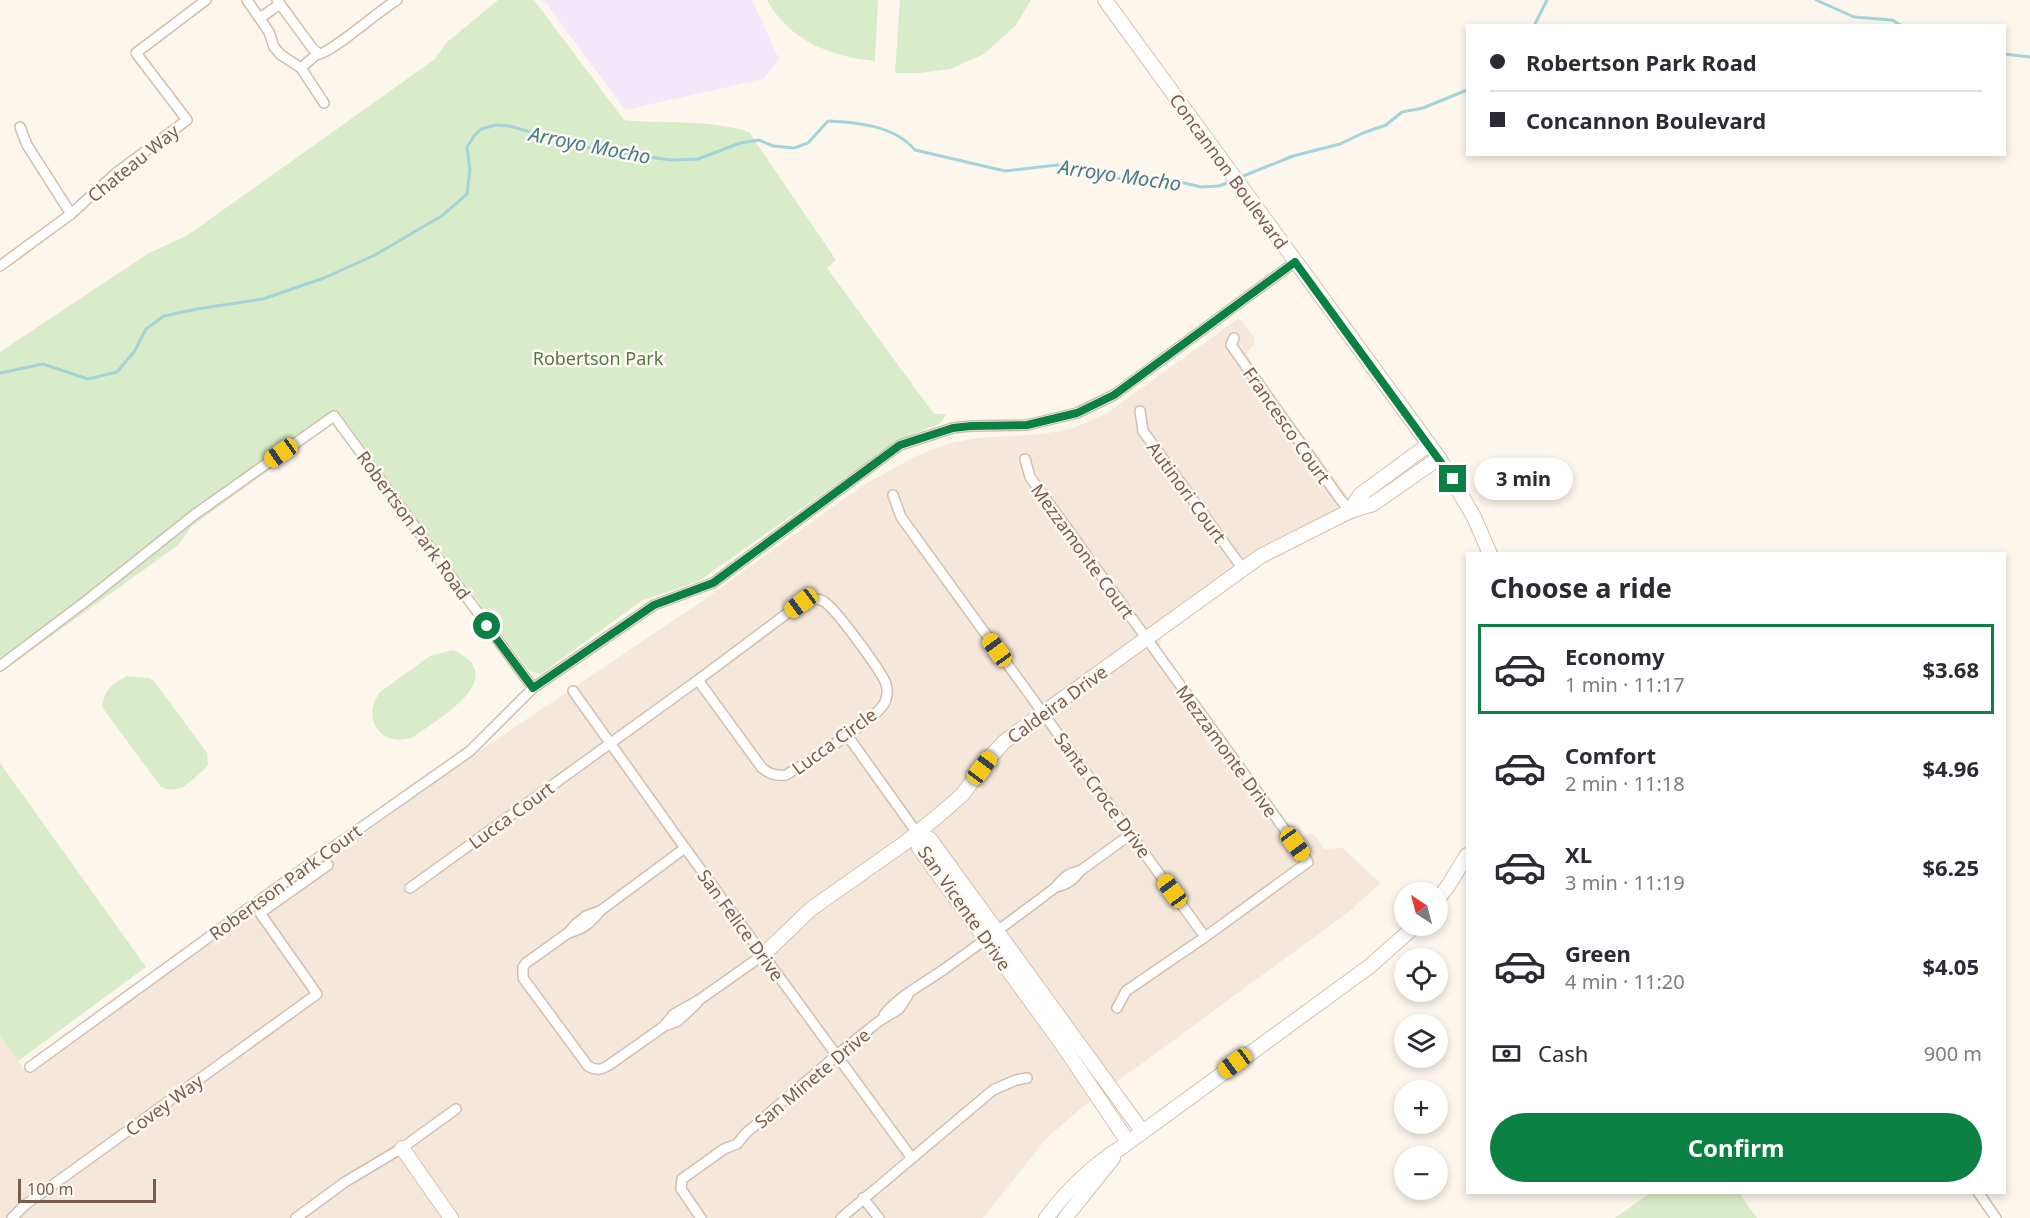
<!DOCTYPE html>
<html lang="en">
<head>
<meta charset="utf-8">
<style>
  body { margin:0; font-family:"Noto Sans",sans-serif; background:#f7f7f7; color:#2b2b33; height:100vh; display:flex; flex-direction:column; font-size:22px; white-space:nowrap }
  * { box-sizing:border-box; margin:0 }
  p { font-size:20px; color:#7c7c81 }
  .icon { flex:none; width:33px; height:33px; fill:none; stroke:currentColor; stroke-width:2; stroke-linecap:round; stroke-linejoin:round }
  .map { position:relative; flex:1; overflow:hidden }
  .sheet { position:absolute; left:1466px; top:552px; width:540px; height:642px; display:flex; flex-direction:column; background:#fff; border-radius:0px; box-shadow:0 3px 9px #0003 }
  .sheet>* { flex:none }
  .hud { position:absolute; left:1466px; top:24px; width:540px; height:132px; border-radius:0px; box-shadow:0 3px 9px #0003; display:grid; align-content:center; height:132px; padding:0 24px; background:#fff }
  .needle { width:39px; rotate:324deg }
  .tools { position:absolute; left:1394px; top:882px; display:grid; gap:12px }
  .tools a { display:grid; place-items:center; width:54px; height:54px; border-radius:50%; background:#fff; box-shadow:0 3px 9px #0003; font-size:30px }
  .scale { position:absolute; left:18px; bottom:15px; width:138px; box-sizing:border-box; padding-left:6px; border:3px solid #7a5c4d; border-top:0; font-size:16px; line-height:21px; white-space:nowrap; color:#7a5c4d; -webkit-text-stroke:4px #fffaf3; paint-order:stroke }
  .end { position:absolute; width:27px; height:27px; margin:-14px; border:8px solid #0b8043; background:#fff; box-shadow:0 0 0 3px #fff }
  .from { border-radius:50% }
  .bubble { position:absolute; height:42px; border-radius:21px; background:#fff; box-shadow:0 3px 9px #0003; font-size:20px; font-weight:700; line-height:42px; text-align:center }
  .car { position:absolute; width:18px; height:36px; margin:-18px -9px; border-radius:8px; box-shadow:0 0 4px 2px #0007; background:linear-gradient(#f5c518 24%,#345 0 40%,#f5c518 0 76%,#345 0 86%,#f5c518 0) }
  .hud b { display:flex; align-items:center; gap:21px; height:57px; font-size:22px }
  .hud b+b { border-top:2px solid #e1e1e2 }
  .hud i { width:15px; height:15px; background:#2b2b33 }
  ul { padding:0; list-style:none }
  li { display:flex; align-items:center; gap:18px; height:90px; margin:0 12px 9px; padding:0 12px; border:3px solid transparent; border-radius:0px }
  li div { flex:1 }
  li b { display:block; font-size:22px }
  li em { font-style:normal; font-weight:700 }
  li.current { border-color:#0b8043 }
  li>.icon { width:54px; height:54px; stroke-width:1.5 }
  h2 { padding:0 24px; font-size:27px; line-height:72px }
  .pay { display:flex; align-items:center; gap:15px; height:66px; padding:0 24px; font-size:22px }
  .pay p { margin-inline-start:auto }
  .button { display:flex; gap:12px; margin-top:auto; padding:12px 24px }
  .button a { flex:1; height:69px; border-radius:36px; background:#0b8043; color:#fff; font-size:24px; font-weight:700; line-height:69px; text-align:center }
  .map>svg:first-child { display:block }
  .residential { fill:#f5e8da }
  .education { fill:#f3e8fa }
  .green { fill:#d8ecc9 }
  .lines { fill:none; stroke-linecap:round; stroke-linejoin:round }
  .stream { stroke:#a5d3da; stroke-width:3 }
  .street-casing { stroke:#d1beb0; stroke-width:12 }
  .secondary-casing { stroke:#d6c0b0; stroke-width:16 }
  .street { stroke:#fff; stroke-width:9 }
  .secondary { stroke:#fff; stroke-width:14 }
  .route { stroke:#0b8043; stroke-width:8 }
  .labels { text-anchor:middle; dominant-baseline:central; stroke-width:5; stroke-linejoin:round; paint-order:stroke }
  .street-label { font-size:18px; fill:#7a5c4d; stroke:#fffaf3 }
  .park-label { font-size:18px; fill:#537a41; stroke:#fffaf3 }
  .water-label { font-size:20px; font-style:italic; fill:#437c86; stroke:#fffaf3 }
</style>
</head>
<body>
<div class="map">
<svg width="2030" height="1218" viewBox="0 0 2030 1218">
  <rect width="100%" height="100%" fill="#fdf6ec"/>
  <polygon class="residential" points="1239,318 1254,337 1254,344 1247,353 1251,363 1362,516 1295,543 1266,559 1166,631 1161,638 1160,647 1164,657 1209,716 1294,834 1301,837 1313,833 1324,849 1343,848 1380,883 1350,911 1081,1108 1046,1139 983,1218 0,1218 0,1036 26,1072 237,925 234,921 321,858 325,863 435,781 698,604 862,486 914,457 946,444 977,438 1043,434 1074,428 1107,413"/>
  <polygon class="education" points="544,0 752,0 779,59 763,79 625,110"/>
  <g class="green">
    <path d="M498,0h36l90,120c41,4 85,-1 125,12l87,128 -9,8 107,146h12l-5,9 -44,18 -198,140 -58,20 -100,73 -12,-3 -187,-254 -150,109 -14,19 -178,128v-321l149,-99 39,-18 247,-176 11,-16z"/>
    <path d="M767,0h111l-3,61c-43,-4 -86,-20 -108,-61z"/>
    <polygon points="900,0 1031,0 1016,25 984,54 951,69 919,73 895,73"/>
    <path d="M453,650c60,27 -15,69 -40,87 -31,12 -53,-18 -33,-45l50,-36z"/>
    <path d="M127,676l22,2 5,3 53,72 1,12 -4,5 -22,18 -12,2 -9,-3 -59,-80c2,-17 11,-24 25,-31z"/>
    <polygon points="0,763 146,967 18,1061 0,1036"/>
    <polygon points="1650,1193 1739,1193 1757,1218 1615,1218"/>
  </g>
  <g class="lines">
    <g class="stream">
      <polyline points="1816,0 1854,17 1892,20 1902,26"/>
      <polyline points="1534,26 1547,0"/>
      <polyline points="2004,54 2030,57"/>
      <polyline points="1241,177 1293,156 1340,144 1363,133 1386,125 1402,112 1423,108 1467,90"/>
      <path d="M0,373l43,-9 45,15 29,-7 17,-20 12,-23 18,-13 33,-7 66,-10 61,-21 51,-23 68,-40 24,-21 3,-24 -3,-23 7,-11 7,-7 15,-4 13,1 96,26 67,8 26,-1 42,-16 19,-3 14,6 21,2 14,-5 20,-22c29,1 67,5 87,29l90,21 52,-6 28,3 36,11 42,-1 38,9 18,-1 13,-5"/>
    </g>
    <defs>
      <g id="street">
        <polyline points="247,0 269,32 274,47 281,55 301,68 324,103"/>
        <path d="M277,0l36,49 6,5c14,-2 60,-44 78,-54"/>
        <polyline points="260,18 280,4"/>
        <polyline points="301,68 318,53"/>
        <polyline points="20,127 27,145 71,214"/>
        <polyline points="0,266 71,214 116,173 187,120 136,53 206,0"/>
        <polyline points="1234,338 1231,345 1340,499 1350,511"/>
        <polyline points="1140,411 1143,431 1243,569"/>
        <polyline points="1025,459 1030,477 1308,862 1205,937 1126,991 1117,1008"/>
        <polyline points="893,495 901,517 1205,937"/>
        <polyline points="0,666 86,601 194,515 334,416 533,688"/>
        <polyline points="573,691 685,848 911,1157"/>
        <polyline points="847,735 917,833"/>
        <path d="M1056,887c11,-3 17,-6 24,-16l51,-37"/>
        <path d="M410,888l288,-208 64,88c8,6 13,8 24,7 20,-13 90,-54 99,-73 2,-5 3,-12 1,-18 -4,-12 -52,-78 -63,-83 -8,-4 -15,0 -22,2l-103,77"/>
        <path d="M600,911l-14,5 -10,8 -8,9 -42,30 -3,4v11l65,88c9,5 13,4 21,-1l54,-38 11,-13 25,-14 64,-45"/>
        <path d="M568,933c15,-4 23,-10 32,-22l85,-63"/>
        <path d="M884,1015c15,-19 39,-31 59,-45 38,-27 76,-55 113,-83 7,-9 12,-14 24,-16"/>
        <polyline points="665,1026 678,1021 697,1003"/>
        <polyline points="30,1067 322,855 470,751 533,688 654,605 713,583 900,445 953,428 971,426 1027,425 1077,413 1114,395 1295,262"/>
        <polyline points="1978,1192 1996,1218"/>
        <polyline points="863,1198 879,1218"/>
        <polyline points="12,1218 25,1205 317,994 260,913 328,865"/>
        <polyline points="296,1218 345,1182 402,1148 456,1109"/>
        <polyline points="701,1218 681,1189 682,1179 724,1149 737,1144 745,1134 837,1055 878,1022 899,1009 908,995"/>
        <polyline points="841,1218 993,1090 1016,1080 1027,1078"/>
      </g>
      <g id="secondary">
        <polyline points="1105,0 1439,458 1474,517 1490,554"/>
        <polyline points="1350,511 1360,495 1428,445"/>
        <polyline points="917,833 919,848 1062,1044 1128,1142"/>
        <polyline points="917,833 930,839 1142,1131"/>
        <polyline points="1437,900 1448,886 1467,855"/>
        <polyline points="763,955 811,909 906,842 939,815 962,795 992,755 1004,742 1043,713 1261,556 1350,511 1373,504 1439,458"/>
        <polyline points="402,1148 451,1218"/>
        <path d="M1046,1218c22,-29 45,-52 76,-71l248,-181 45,-40"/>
        <polyline points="1065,1218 1113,1158"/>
      </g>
    </defs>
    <use href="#street" class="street-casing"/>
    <use href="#secondary" class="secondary-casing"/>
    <use href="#street" class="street"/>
    <use href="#secondary" class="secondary"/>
  </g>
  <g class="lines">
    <polyline class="route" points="487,626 533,688 654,605 713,583 900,445 953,428 971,426 1027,425 1077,413 1114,395 1295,262 1453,479"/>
  </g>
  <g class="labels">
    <g class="street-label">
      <text transform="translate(133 163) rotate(-39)">Chateau Way</text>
      <text transform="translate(1229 171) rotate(54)">Concannon Boulevard</text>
      <text transform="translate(1287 425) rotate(55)">Francesco Court</text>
      <text transform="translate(1187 492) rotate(54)">Autinori Court</text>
      <text transform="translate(414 525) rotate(54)">Robertson Park Road</text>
      <text transform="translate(1083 551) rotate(54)">Mezzamonte Court</text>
      <text transform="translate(1057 704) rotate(-36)">Caldeira Drive</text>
      <text transform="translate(834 741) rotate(-36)">Lucca Circle</text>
      <text transform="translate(1227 751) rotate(54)">Mezzamonte Drive</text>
      <text transform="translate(1103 795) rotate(54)">Santa Croce Drive</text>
      <text transform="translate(511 815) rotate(-36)">Lucca Court</text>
      <text transform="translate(285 882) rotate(-36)">Robertson Park Court</text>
      <text transform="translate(965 908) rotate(55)">San Vicente Drive</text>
      <text transform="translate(741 925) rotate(54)">San Felice Drive</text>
      <text transform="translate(812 1078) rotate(-40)">San Minete Drive</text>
      <text transform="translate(164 1105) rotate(-36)">Covey Way</text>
    </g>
    <g class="park-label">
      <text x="598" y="358">Robertson Park</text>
    </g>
    <g class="water-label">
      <text transform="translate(590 145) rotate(11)">Arroyo Mocho</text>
      <text transform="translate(1120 175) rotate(8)">Arroyo Mocho</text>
    </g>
  </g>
</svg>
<div class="tools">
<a><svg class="needle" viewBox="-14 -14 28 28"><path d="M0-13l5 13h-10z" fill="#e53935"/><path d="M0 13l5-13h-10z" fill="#7c7c81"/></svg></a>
<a><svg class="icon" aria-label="locate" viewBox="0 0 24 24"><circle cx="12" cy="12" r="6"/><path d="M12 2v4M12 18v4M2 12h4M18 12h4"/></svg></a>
<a><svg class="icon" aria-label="layers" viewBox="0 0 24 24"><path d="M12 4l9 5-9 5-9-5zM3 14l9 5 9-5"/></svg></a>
<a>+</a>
<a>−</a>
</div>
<div class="scale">100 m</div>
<i class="end from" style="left:487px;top:626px"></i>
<i class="end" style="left:1453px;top:479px"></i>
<div class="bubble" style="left:1474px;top:458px;width:99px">3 min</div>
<i class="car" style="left:281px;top:453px;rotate:235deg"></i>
<i class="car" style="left:801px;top:603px;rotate:233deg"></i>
<i class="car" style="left:997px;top:650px;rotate:324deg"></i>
<i class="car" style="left:982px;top:768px;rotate:37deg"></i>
<i class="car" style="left:1295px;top:844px;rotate:144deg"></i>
<i class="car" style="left:1172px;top:891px;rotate:324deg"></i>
<i class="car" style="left:1235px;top:1063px;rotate:234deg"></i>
<div class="hud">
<b><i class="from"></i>Robertson Park Road</b>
<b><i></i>Concannon Boulevard</b>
</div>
<section class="sheet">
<h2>Choose a ride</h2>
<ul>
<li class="current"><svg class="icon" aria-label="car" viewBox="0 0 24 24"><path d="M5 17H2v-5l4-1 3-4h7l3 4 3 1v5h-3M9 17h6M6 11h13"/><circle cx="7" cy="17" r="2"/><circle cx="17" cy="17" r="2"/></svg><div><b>Economy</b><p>1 min · 11:17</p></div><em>$3.68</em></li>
<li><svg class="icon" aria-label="car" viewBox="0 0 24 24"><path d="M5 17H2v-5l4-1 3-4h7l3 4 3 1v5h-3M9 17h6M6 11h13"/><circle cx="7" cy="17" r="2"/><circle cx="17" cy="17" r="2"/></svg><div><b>Comfort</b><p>2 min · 11:18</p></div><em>$4.96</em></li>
<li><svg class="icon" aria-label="car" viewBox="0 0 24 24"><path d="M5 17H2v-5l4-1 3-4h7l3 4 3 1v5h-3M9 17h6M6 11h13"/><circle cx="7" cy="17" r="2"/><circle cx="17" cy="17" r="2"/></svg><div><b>XL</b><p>3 min · 11:19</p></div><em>$6.25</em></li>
<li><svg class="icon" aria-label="car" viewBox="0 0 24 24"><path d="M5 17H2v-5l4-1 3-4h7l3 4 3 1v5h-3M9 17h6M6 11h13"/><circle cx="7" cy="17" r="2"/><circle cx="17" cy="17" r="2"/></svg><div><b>Green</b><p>4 min · 11:20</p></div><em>$4.05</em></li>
</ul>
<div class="pay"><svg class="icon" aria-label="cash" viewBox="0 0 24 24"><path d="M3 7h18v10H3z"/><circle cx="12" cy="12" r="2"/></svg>Cash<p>900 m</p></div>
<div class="button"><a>Confirm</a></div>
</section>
</div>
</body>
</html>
